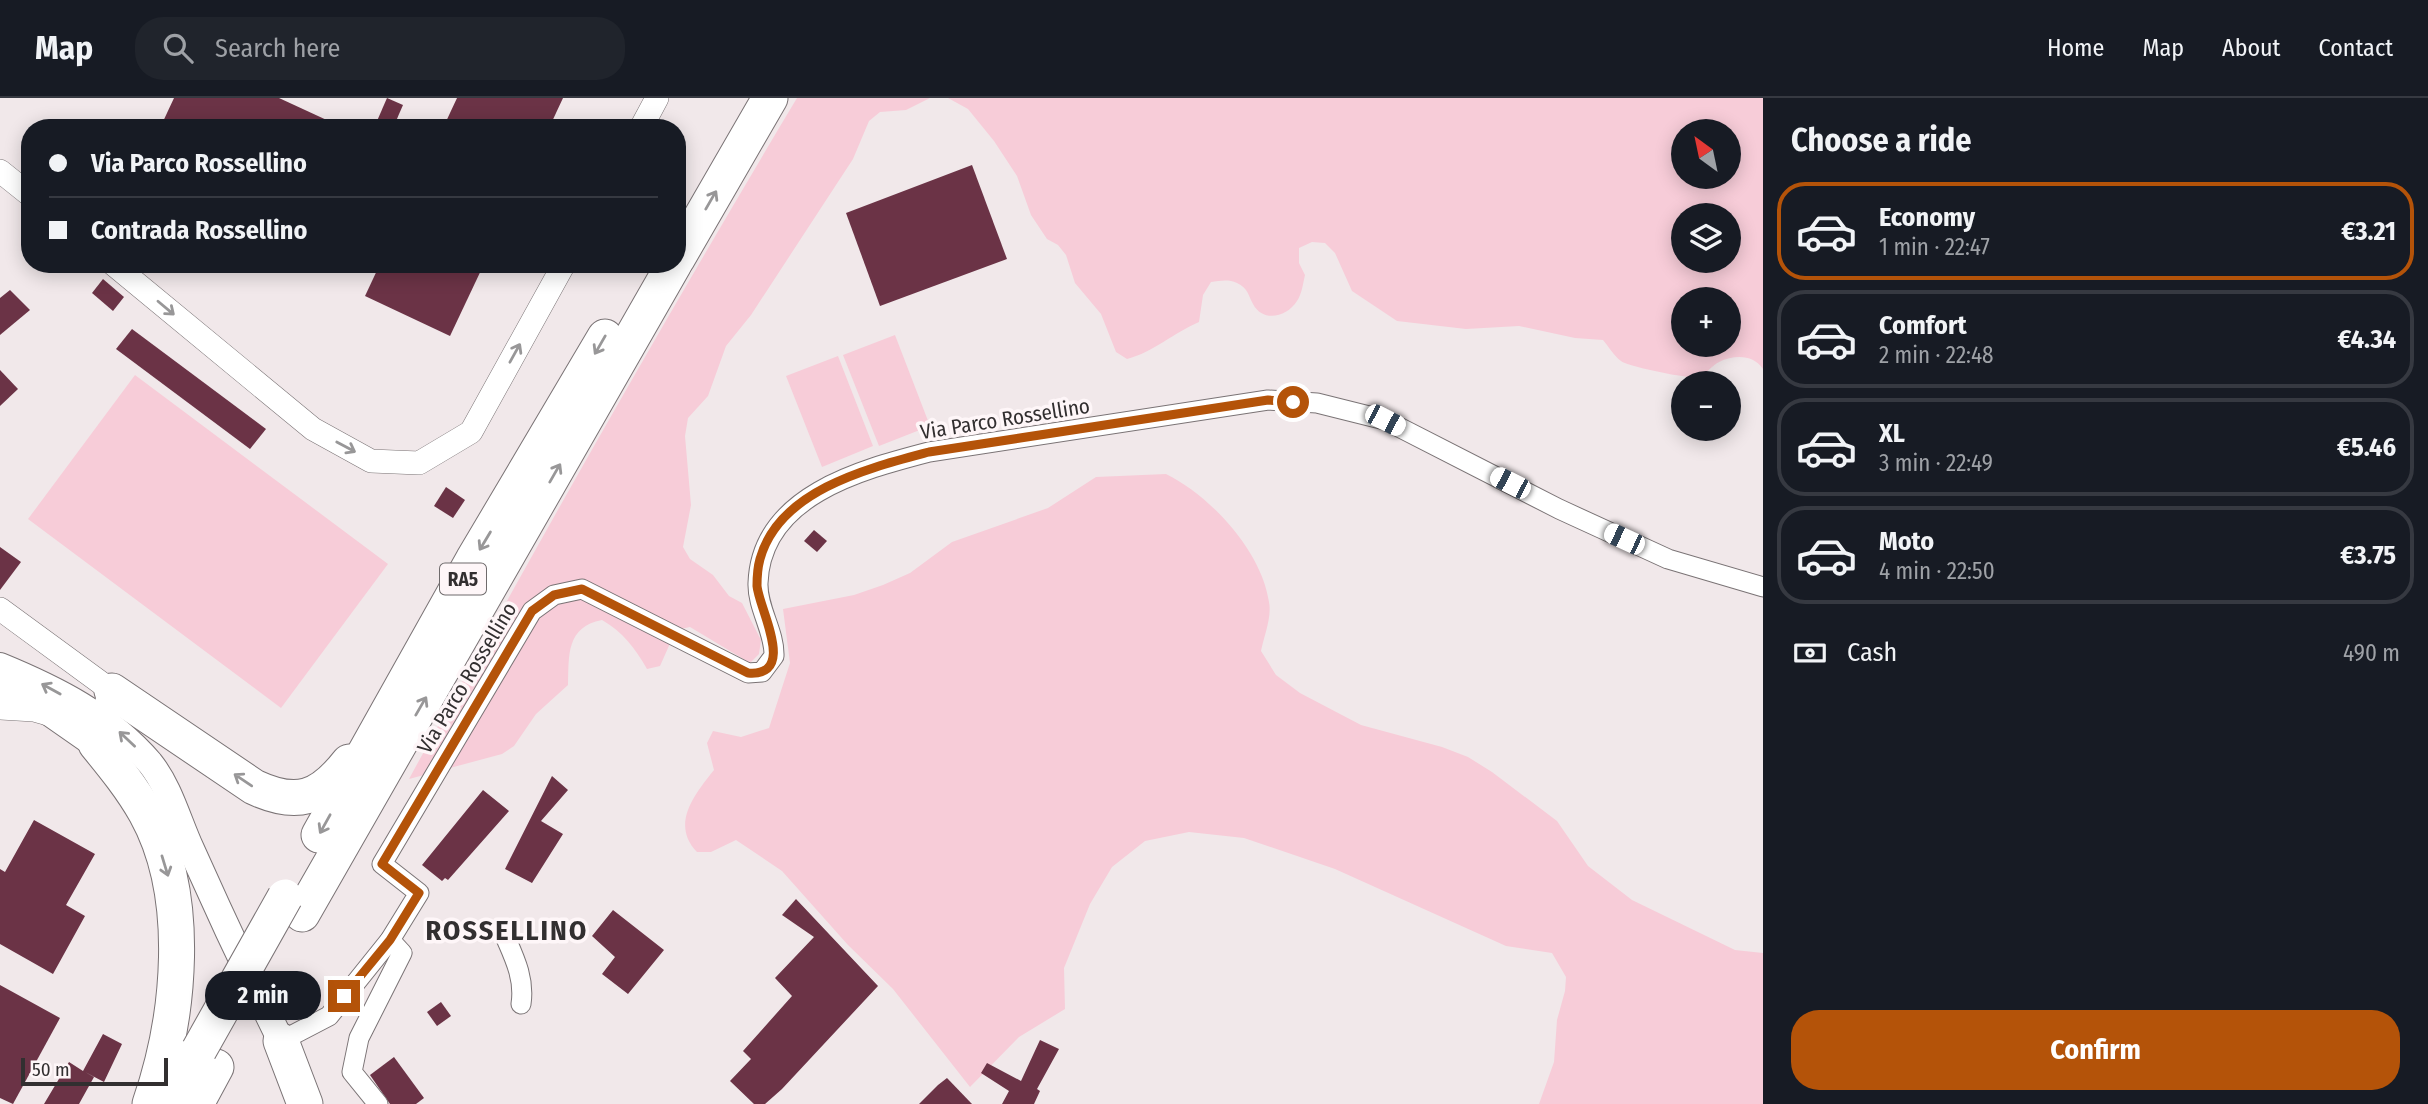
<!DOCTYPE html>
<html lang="en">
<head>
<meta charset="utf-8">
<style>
  body { margin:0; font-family:"Fira Sans Condensed",sans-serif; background:#20242c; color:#f1f3f6; height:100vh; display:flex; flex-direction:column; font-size:26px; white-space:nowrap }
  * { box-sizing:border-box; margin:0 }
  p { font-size:23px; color:#9ea1a6 }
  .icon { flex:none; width:38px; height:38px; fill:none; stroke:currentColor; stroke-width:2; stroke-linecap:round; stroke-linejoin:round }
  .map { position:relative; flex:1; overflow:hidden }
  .details { display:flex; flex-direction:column; background:#171b24; width:665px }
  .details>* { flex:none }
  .top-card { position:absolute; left:21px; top:21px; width:665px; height:154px; border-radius:28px; box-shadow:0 4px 18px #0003; display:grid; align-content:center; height:154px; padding:0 28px; background:#171b24 }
  .needle { width:46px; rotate:327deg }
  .tools { position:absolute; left:1671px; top:21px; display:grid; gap:14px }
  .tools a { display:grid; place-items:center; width:70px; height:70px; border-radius:50%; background:#171b24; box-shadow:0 4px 18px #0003; font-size:35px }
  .scale { position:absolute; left:21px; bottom:18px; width:147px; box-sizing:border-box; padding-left:7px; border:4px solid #322f30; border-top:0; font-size:19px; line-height:24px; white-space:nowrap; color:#322f30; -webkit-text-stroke:5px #fef6f8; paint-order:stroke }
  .end { position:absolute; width:32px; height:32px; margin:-16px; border:9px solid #b45309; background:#fff; box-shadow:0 0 0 4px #fff }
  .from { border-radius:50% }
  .bubble { position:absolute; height:49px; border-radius:24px; background:#171b24; box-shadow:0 4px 18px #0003; font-size:23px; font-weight:700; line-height:49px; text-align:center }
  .car { position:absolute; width:21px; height:42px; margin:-21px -10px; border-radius:9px; box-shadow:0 0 5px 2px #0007; background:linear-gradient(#fff 24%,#345 0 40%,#fff 0 76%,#345 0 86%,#fff 0) }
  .top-card b { display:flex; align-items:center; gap:24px; height:66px; font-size:26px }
  .top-card b+b { border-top:2px solid #363941 }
  .top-card i { width:18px; height:18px; background:#f1f3f6 }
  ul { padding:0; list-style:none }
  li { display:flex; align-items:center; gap:21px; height:98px; margin:0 14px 10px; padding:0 14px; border:4px solid #363941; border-radius:28px }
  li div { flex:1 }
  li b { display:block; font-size:26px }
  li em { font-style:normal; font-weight:700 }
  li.on { border-color:#b45309 }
  li>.icon { width:63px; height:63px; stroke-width:1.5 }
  h2 { padding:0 28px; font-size:32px; line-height:84px }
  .pay { display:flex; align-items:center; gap:18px; height:77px; padding:0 28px; font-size:26px }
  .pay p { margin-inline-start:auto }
  .action { display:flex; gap:14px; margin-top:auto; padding:14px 28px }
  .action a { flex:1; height:80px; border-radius:28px; background:#b45309; color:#fff; font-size:28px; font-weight:700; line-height:80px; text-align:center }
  header { display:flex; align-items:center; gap:42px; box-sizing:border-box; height:98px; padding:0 35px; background:#171b24; border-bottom:2px solid #363941 }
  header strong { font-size:33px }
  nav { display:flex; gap:38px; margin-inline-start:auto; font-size:24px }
  .search { width:490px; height:63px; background:#20242c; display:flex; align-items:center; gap:18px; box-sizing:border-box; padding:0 24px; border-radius:28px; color:#9ea1a6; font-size:26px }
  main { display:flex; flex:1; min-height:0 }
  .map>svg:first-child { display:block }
  .green { fill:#f7ccd8; fill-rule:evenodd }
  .building { fill:#6b3346 }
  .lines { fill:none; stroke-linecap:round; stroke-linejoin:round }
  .minor-casing { stroke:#7a7375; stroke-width:21 }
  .tertiary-casing { stroke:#7a7375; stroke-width:24 }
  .secondary-casing { stroke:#7a7375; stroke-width:28 }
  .motorway-casing { stroke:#7a7375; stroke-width:37 }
  .minor { stroke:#fff; stroke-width:19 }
  .tertiary { stroke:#fff; stroke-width:23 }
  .secondary { stroke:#fff; stroke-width:26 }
  .motorway { stroke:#fff; stroke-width:35 }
  .motorway-bridge-casing { stroke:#7a7375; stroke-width:37; stroke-linecap:butt }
  .motorway-bridge { stroke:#fff; stroke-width:35 }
  .oneway { stroke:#989798 }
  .route { stroke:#b45309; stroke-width:9 }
  .labels { text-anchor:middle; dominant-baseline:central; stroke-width:7; stroke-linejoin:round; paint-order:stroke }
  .shield { fill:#fef6f8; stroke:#6f6b6c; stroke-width:2 }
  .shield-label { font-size:19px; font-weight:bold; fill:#322f30 }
  .street-label { font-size:21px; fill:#322f30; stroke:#fef6f8 }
  .district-label { font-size:28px; font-weight:bold; letter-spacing:2px; fill:#322f30; stroke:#fef6f8 }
</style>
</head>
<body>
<header>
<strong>Map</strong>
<div class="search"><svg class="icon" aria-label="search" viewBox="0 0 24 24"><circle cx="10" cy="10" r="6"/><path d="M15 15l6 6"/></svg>Search here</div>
<nav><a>Home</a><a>Map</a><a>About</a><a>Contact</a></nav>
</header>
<main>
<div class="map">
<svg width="1763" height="1006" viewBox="0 0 1763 1006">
  <rect width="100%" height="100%" fill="#f1e8ea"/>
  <g class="green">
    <path d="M797,0h133l-24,12 -26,2 -11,9 -16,38 -102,156 -25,31 -18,50 -20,22 -3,18 6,69 -8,42 7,12 23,16 16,21 13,7 19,37 -2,14 -9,9 -60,-36 -14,3 -16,36 -13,3c-12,-21 -24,-37 -45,-49 -36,7 -33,35 -34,65l-32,29 -22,32 -12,8 -93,25c125,-230 254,-457 388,-681z"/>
    <path d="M948,0h815v271c-10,-15 -29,-14 -44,-7 -8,4 -14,14 -23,15 -8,2 -70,-11 -75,-16 -7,-5 -12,-14 -18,-21l-28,-2 -56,-12 -53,3 -69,-8 -45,-30 -17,-38 -10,-10 -13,-1 -13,6v15l6,12c-2,8 -3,19 -8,26 -10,16 -34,22 -44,3 -5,-9 -5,-16 -16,-21 -9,-4 -17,-2 -26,-1l-8,13 -4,27c-26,11 -45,30 -72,37l-11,-7 -15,-38 -26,-31 -9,-28 -8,-10 -11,-6 -16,-24 -14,-39 -23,-35 -26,-32zM1684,33h45v46h-45zM1729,117v46h-45v-46zM1684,201h45v46h-45z"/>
    <polygon points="895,237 930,328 879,348 843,257"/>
    <polygon points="838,258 873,348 822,369 786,278"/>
    <polygon points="135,277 388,466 281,610 28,421"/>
    <path d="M1166,376c45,22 96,78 103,128 3,15 -5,34 -8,49l15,24 24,18 61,32 81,22 26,10 24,15 65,49 31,45 44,34 103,50 28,3v151h-224l15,-42 3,-42 8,-29 1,-14 -14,-24 -46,-7 -171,-77 -91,-31 -55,-6 -44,9 -33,26 -22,37 -26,64 1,41 -46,28 -49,50 -77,-98 -45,-44 -66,-74 -46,-31 -25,12h-14c-27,-28 -2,-58 17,-82l-7,-27 6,-12 28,6 28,-9 21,-65 -7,-54 71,-14 29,-10 27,-12 42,-31 96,-34 48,-31z"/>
  </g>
  <g class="building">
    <polygon points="174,0 279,0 344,30 160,30"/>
    <polygon points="387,0 403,7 393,30 377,23"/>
    <polygon points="457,0 563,0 549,30 443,30"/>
    <polygon points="972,67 1007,161 880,208 846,115"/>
    <polygon points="380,166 484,166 450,238 365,198"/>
    <polygon points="103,181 124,199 113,213 92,195"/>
    <polygon points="10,192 30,212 0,237 0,200"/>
    <polygon points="132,231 266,331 250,351 116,251"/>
    <polygon points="0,272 18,291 0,308"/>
    <polygon points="446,389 465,402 453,420 434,408"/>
    <polygon points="814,432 827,443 817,454 804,443"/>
    <polygon points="0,449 21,464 0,492"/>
    <polygon points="552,678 568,692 541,723 563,736 532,785 505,771"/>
    <polygon points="483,692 509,713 448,782 445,780 442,783 422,767"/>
    <polygon points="34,722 95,756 66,807 85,818 53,876 0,846 0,771 5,774"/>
    <polygon points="796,801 878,888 782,991 765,1006 754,1006 730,983 751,961 743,953 792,898 775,880 814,839 782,817"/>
    <polygon points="613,812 664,852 628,896 602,876 615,859 592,838"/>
    <polygon points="0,887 60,920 13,1006 0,1000"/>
    <polygon points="441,904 451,918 437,928 427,914"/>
    <polygon points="103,936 122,946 104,984 85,974 94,979 79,1006 44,1006 69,964 83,973"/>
    <polygon points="1040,942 1059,951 1037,991 1040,993 1034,1006 1002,1006 1009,993 981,975 987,965 1021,983"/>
    <polygon points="394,959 424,1000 416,1006 390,1006 370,977"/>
    <polygon points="947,980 972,1006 919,1006 938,987"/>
  </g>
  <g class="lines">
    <defs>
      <g id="minor">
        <path d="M504,836c10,23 21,44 17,70"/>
        <path d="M281,943l48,-25 61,-76 29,-47 -37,-29 150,-253 22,-16 28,-6 166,84 14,-1 12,-16c1,-24 -17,-48 -16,-73 3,-87 102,-113 171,-131l339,-52 49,3 68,17 174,89 109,50 95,28"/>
        <polyline points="378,1006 352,974 359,940 402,855 390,842"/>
      </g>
      <g id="tertiary">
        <polyline points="641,30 657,0"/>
        <polyline points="0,73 30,97"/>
        <polyline points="113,166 313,331 371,363 419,365 471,334 564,166"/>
        <polyline points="0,511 112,593 107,603"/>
        <polyline points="0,610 34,612 48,616"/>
      </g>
      <g id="secondary">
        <path d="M0,568c56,23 110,50 150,97 20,25 28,58 41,86 29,65 59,129 90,192"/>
        <polyline points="0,587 27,599 110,657"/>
      </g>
      <g id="motorway">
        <polyline points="677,161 770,0"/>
        <path d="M112,593l142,96c43,20 66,12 95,-25"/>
        <path d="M96,646c18,22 36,44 50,69 46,83 34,204 4,291"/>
        <polyline points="319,737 473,462 605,239"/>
        <polyline points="302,816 674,166"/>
        <polyline points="281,943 305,1006"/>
        <polyline points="167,1006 199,952"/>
        <polyline points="196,1006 216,969"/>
      </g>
    </defs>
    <use href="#minor" class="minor-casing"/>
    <use href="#tertiary" class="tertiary-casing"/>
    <use href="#secondary" class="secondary-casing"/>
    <use href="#motorway" class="motorway-casing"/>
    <use href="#minor" class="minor"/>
    <use href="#tertiary" class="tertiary"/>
    <use href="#secondary" class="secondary"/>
    <use href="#motorway" class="motorway"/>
    <defs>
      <polyline id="motorway-bridge" points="199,952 285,799"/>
    </defs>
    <use href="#motorway-bridge" class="motorway-bridge-casing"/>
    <use href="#motorway-bridge" class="motorway-bridge"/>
  </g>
  <defs><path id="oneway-shaft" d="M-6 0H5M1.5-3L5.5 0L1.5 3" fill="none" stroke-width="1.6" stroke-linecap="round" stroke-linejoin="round" transform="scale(1.75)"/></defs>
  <g class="oneway">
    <use href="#oneway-shaft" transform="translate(711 102) rotate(-60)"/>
    <use href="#oneway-shaft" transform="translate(166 210) rotate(40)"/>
    <use href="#oneway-shaft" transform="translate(600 247) rotate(120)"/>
    <use href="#oneway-shaft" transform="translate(515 255) rotate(-61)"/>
    <use href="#oneway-shaft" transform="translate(346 349) rotate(28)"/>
    <use href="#oneway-shaft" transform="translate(555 375) rotate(-60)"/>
    <use href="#oneway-shaft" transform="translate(485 443) rotate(121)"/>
    <use href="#oneway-shaft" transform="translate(51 591) rotate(-151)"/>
    <use href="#oneway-shaft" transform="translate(421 608) rotate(-60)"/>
    <use href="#oneway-shaft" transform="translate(127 641) rotate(-137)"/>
    <use href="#oneway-shaft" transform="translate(243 682) rotate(-146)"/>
    <use href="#oneway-shaft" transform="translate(325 726) rotate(119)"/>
    <use href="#oneway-shaft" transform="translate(165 768) rotate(73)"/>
  </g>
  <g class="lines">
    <path class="route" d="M344,898l46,-56 29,-47 -37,-29 150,-253 22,-16 28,-6 166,84c50,4 11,-64 9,-87 0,-8 1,-20 3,-27 19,-69 109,-91 169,-107l339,-52 25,2"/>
  </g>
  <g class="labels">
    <rect class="shield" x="440" y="465.5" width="46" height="31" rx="5"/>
    <g class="shield-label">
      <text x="463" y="481">RA5</text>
    </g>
    <g class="street-label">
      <text transform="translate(1005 321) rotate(-9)">Via Parco Rossellino</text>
      <text transform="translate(467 580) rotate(-59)">Via Parco Rossellino</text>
    </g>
    <g class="district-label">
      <text x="507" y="832">ROSSELLINO</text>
    </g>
  </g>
</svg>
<div class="tools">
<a><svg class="needle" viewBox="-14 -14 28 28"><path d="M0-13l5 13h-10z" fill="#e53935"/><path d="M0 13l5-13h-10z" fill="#9ea1a6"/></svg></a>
<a><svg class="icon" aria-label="layers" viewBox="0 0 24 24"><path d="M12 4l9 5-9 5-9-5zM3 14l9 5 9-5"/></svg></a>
<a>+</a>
<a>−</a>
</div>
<div class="scale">50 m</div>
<i class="end from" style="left:1293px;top:304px"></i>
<i class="end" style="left:344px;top:898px"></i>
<div class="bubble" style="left:205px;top:873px;width:116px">2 min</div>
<i class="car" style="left:1385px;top:322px;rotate:117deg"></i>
<i class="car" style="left:1510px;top:385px;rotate:297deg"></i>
<i class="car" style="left:1624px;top:441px;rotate:295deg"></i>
<div class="top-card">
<b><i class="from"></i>Via Parco Rossellino</b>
<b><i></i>Contrada Rossellino</b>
</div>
</div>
<section class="details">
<h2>Choose a ride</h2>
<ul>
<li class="on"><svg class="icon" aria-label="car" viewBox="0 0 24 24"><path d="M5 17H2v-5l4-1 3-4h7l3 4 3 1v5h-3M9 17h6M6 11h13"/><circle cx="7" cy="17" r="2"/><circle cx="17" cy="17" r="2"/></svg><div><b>Economy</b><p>1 min · 22:47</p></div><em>€3.21</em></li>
<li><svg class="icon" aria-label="car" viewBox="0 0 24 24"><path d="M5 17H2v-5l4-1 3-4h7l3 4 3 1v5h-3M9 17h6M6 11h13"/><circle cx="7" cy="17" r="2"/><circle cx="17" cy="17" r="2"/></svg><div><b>Comfort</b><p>2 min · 22:48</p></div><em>€4.34</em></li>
<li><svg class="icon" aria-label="car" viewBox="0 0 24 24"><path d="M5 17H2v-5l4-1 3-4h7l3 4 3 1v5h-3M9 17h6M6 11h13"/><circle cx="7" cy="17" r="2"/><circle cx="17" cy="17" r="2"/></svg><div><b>XL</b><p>3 min · 22:49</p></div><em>€5.46</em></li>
<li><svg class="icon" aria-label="car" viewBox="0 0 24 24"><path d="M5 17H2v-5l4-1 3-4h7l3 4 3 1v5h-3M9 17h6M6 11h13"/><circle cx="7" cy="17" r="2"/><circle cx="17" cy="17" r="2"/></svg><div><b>Moto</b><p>4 min · 22:50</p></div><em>€3.75</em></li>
</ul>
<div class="pay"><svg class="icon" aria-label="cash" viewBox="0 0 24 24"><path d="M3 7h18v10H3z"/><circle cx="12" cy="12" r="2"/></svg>Cash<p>490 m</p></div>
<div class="action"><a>Confirm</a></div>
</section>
</main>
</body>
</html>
